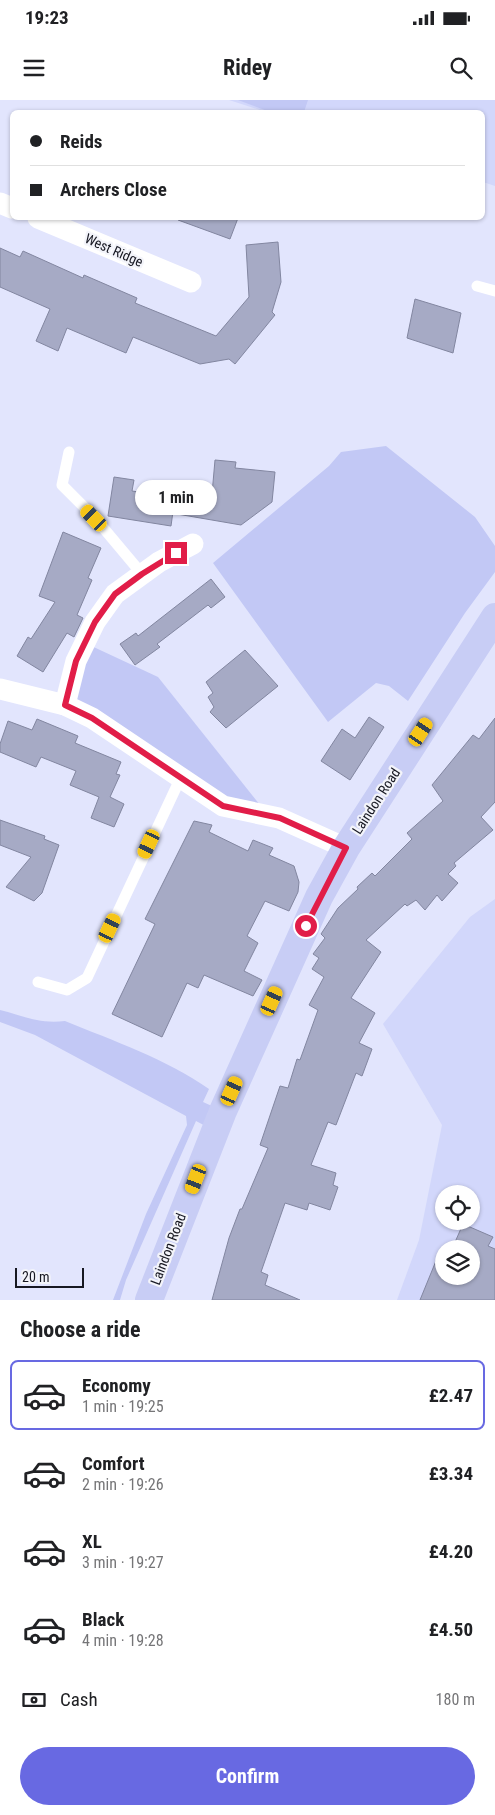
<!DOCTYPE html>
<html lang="en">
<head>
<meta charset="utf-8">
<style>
  body { margin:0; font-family:"Roboto Condensed",sans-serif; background:#f6f6f6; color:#202124; height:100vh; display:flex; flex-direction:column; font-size:19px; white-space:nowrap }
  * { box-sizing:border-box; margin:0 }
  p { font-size:16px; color:#757577 }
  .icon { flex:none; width:28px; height:28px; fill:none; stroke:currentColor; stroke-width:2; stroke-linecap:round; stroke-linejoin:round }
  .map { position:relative; height:1200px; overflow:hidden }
  .panel { display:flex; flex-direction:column; background:#fff; flex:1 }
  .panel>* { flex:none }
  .banner { position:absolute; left:10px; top:10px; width:475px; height:110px; border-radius:8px; box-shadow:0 1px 4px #0004; display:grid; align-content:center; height:110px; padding:0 20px; background:#fff }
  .controls { position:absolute; left:435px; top:1085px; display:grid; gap:10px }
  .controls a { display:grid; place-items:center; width:45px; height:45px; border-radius:50%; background:#fff; box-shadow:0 1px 4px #0004; font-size:25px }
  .scale { position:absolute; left:15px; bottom:12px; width:69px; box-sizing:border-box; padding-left:5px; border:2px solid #171822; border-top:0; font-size:14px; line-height:18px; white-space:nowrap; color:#171822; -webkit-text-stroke:4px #f3f4fa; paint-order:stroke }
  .end { position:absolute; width:22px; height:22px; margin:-11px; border:6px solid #e11d48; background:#fff; box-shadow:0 0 0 2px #fff }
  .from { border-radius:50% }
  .bubble { position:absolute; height:35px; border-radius:18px; background:#fff; box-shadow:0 1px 4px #0004; font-size:16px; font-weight:700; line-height:35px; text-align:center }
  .car { position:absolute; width:15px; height:30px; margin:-15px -8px; border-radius:6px; box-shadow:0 0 4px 1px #0007; background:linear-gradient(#f5c518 24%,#345 0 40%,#f5c518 0 76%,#345 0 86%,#f5c518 0) }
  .banner b { display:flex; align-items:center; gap:18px; height:48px; font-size:19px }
  .banner b+b { border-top:1px solid #e0e0e0 }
  .banner i { width:12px; height:12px; background:#202124 }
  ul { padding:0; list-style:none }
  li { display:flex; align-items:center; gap:15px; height:70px; margin:0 10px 8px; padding:0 10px; border:2px solid transparent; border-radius:8px }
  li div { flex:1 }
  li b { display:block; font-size:19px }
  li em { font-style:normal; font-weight:700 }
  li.on { border-color:#6869e2 }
  li>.icon { width:45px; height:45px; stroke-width:1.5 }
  h2 { padding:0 20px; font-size:22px; line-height:60px }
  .pay { display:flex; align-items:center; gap:12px; height:55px; padding:0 20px; font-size:19px }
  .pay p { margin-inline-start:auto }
  .cta { display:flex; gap:10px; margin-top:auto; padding:10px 20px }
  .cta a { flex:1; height:58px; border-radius:30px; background:#6869e2; color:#fff; font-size:20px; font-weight:700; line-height:58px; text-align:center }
  .status { display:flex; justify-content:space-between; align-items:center; height:35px; padding:0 25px; background:#fff; direction:ltr }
  .status svg { height:14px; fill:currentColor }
  header { display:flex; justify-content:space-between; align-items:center; height:65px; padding:0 20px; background:#fff; font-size:22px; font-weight:700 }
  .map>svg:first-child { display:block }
  .built { fill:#d2d7fb; fill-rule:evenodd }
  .green { fill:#c2c8f5 }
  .building { fill:#a6aac5; stroke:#8286a0 }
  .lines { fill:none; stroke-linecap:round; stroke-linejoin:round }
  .lane { stroke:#fff; stroke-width:11 }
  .street { stroke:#fff; stroke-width:21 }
  .primary { stroke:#c8cdf5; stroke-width:28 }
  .route { stroke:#e11d48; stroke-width:6 }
  .labels { text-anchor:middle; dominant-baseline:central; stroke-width:4.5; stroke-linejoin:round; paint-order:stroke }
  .street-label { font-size:14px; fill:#171822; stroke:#f3f4fa }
</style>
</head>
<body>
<div class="status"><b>19:23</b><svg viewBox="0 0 49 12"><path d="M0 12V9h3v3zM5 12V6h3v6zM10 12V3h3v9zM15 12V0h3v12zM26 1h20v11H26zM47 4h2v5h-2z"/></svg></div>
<header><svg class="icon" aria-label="menu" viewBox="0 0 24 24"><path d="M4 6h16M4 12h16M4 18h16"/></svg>Ridey<svg class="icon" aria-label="search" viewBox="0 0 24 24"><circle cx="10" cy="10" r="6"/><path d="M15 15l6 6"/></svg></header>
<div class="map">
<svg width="495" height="1200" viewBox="0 0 495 1200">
  <rect width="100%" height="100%" fill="#e2e5fd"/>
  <g class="built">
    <polygon points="229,0 495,0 495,86 483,82 482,12 266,12"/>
    <path d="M495,799v401h-98l22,-60 23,-115 -59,-101 87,-107zM444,1094h27v27h-27zM444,1149h27v27h-27z"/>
  </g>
  <g class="green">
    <polygon points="238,0 308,0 304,12 270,12"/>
    <polygon points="386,346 475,417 495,446 495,472 465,513 408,601 389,586 376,583 328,622 213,463 329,366 341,352"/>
    <polygon points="85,543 158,577 260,705 225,698 67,599"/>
    <path d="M0,910c25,6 38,14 65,11 49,20 101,38 144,68l-6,13 20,9 -8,20 -19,-10 -70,159 -6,20h-7l33,-86 41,-89 -1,-9 -151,-81 -35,-13z"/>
  </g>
  <g class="building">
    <polygon points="178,118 238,118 230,139 178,120"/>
    <polygon points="278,142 281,182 272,212 275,215 235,264 229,259 200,264 133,237 126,253 67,228 58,251 36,241 50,209 0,187 0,148 20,157 23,151 83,178 84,175 137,198 135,203 216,236 249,197 246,145"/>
    <polygon points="415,199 461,213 453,253 407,238"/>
    <polygon points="215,360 236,362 235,368 275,372 272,402 241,425 177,414 182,389 212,394"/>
    <polygon points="114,377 134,380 132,391 175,397 171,426 108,416"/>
    <polygon points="63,432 101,448 88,478 92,480 77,515 83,518 74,537 67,533 43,572 17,556 28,537 31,539 55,502 39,496"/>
    <polygon points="211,479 225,497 211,508 208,505 157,544 160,547 135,565 120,544 136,533 138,536"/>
    <polygon points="245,550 278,586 226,628 210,612 214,607 208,597 213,593 206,582"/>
    <polygon points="369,617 384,627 350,680 321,661 342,629 355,638"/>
    <polygon points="495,618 495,702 481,717 493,730 454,763 456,766 448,774 458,783 442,801 437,795 425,810 416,800 407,806 405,804 366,840 381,852 351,898 375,913 359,943 372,949 362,976 356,973 336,1025 328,1022 311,1065 336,1073 333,1085 338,1087 330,1110 309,1103 307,1110 285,1103 261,1172 268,1175 265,1185 300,1200 212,1200 229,1138 240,1109 242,1109 268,1048 260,1045 280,986 288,988 297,959 300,960 318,910 309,905 324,877 312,869 319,858 313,854 325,838 321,834 338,808 358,789 357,787 372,773 375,776 412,739 407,733 443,701 432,685 473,635 479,639"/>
    <polygon points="37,619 78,636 75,643 121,662 116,674 120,675 110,697 124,704 114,727 91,718 99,697 70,685 76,671 41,657 36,667 0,652 0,644 8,621 32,630"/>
    <polygon points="0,720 45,736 44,739 59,745 42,793 34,801 6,787 31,757 0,745"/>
    <polygon points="194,721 212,725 209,732 248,751 253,740 273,748 269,755 294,766 299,782 298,792 289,811 265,801 247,836 258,843 244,871 262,880 253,896 204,875 198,888 187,883 162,937 112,914 155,824 145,819"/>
    <polygon points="463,1124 493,1137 488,1146 495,1149 495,1200 420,1200 438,1156 444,1158 444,1176 471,1176 471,1149 452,1149"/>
  </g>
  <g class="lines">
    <g class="lane">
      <polyline points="477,186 495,191"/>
      <polyline points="69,352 62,385 95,418 142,474"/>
      <polyline points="38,882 67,890 87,878 181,677"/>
    </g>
    <g class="street">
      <polyline points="0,103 12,108"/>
      <polyline points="38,118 191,182"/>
      <polyline points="0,589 65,605 92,618 223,706 279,718 346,748"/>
      <polyline points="65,605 76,561 95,522 115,494 159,462 193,444"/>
    </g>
    <polyline class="primary" points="149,1200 223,1011 319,797 346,748 495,517"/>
  </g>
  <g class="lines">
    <polyline class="route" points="176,453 142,474 115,494 95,522 76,561 65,605 92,618 223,706 280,718 346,748 306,826"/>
  </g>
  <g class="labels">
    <g class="street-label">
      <text transform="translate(114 150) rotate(24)">West Ridge</text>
      <text transform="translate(376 701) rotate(-57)">Laindon Road</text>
      <text transform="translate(168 1149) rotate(-69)">Laindon Road</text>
    </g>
  </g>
</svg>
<div class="controls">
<a><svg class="icon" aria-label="locate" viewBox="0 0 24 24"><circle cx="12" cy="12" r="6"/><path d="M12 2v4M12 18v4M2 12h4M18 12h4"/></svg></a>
<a><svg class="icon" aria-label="layers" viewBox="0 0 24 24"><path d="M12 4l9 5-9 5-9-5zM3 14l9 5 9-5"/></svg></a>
</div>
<div class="scale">20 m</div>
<i class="end from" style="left:306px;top:826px"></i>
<i class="end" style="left:176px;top:453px"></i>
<div class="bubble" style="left:135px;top:380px;width:82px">1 min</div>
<i class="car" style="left:94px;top:418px;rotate:316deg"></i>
<i class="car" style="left:421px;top:632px;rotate:33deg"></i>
<i class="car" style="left:149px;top:744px;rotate:205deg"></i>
<i class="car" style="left:110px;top:828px;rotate:25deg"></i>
<i class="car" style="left:272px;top:901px;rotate:24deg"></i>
<i class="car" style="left:232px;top:991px;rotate:24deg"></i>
<i class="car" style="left:196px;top:1079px;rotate:201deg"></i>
<div class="banner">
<b><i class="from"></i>Reids</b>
<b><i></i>Archers Close</b>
</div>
</div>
<section class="panel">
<h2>Choose a ride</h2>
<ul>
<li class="on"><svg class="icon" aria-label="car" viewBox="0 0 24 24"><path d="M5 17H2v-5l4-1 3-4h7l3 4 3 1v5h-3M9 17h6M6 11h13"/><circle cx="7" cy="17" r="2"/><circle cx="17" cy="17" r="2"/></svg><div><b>Economy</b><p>1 min · 19:25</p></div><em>£2.47</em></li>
<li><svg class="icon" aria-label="car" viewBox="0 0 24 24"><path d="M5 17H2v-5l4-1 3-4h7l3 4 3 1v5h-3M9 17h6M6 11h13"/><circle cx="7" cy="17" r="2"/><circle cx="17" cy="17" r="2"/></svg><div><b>Comfort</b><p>2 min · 19:26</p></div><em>£3.34</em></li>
<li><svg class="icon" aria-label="car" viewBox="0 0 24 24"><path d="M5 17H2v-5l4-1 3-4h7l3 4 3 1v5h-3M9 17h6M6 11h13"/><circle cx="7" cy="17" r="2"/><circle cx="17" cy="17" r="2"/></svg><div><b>XL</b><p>3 min · 19:27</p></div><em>£4.20</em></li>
<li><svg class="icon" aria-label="car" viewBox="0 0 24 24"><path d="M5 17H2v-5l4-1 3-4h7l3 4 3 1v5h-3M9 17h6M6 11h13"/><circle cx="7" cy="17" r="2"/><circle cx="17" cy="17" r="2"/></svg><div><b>Black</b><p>4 min · 19:28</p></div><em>£4.50</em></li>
</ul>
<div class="pay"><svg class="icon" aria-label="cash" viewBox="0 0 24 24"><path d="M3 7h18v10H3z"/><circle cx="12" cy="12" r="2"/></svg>Cash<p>180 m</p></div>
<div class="cta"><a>Confirm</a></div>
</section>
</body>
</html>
